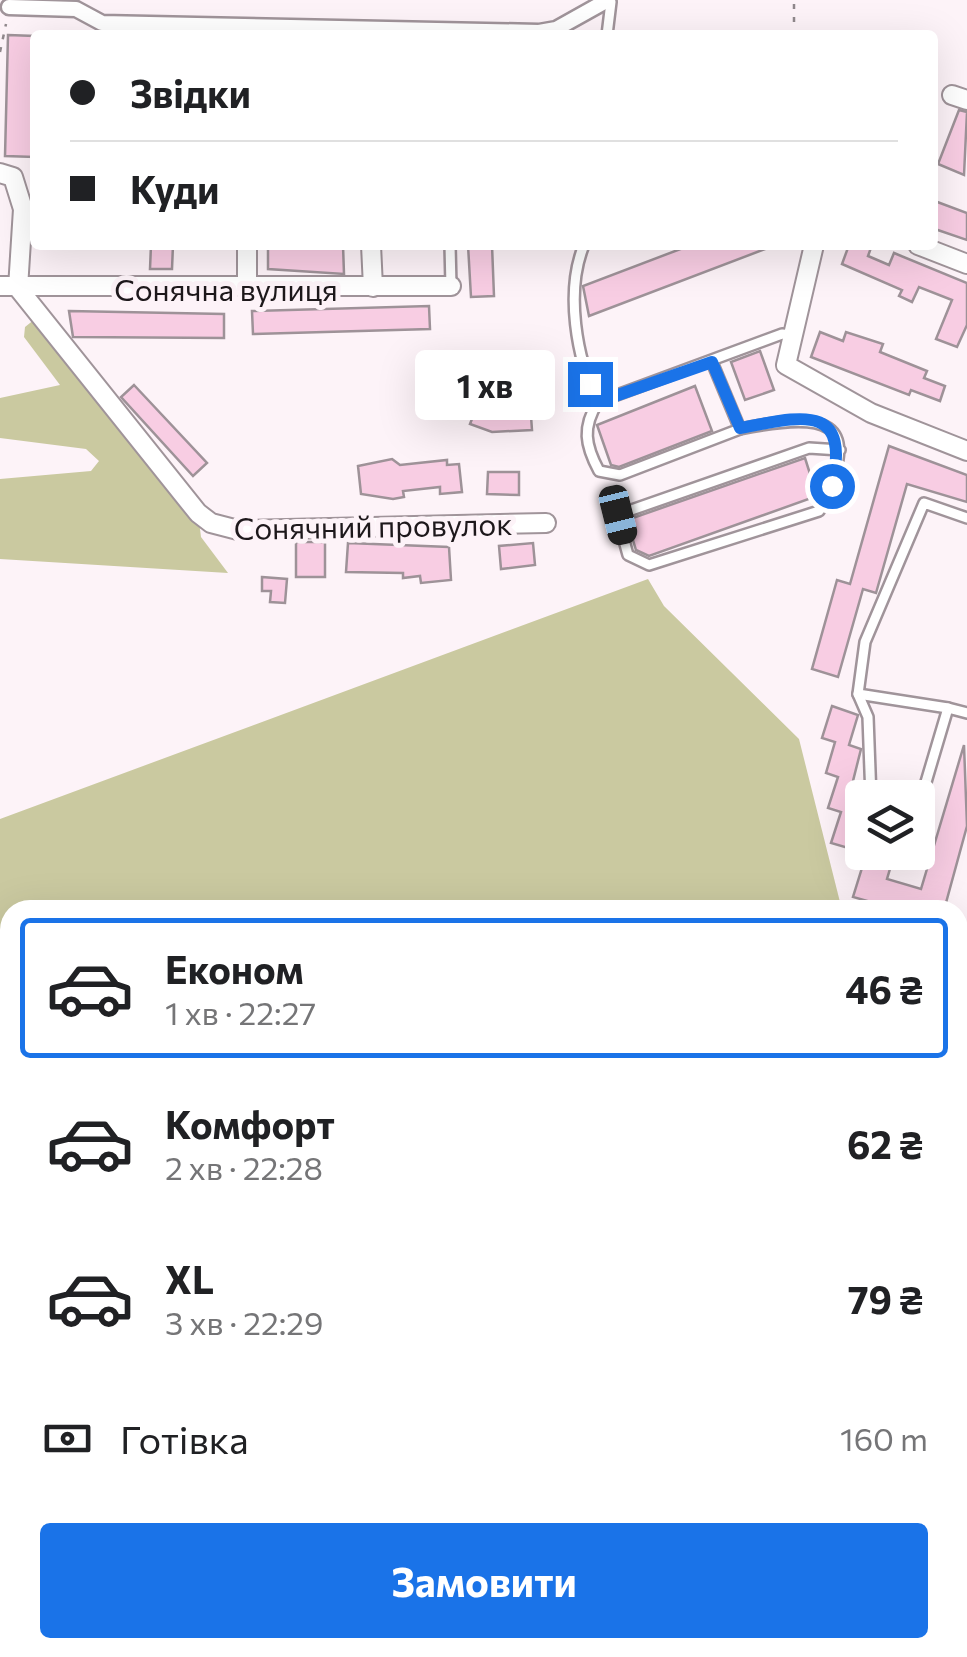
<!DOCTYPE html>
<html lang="uk">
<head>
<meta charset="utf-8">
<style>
  body { margin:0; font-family:Commissioner,sans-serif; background:#f2f2f2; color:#202124; height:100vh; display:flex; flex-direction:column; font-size:38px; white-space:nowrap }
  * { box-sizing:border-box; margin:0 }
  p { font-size:32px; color:#757577 }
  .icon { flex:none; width:55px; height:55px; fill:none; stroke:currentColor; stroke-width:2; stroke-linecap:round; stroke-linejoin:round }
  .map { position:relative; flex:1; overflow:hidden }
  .sheet { position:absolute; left:0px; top:900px; width:968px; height:758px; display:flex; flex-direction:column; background:#fff; border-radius:30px 30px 0 0; box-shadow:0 10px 40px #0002 }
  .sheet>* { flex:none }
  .banner { position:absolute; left:30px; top:30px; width:908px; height:220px; border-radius:10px; box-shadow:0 10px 40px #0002; display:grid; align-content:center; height:220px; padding:0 40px; background:#fff }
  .controls { position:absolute; left:845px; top:780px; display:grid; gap:20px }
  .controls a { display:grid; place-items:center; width:90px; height:90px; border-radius:10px; background:#fff; box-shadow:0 10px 40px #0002; font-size:50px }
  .end { position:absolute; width:45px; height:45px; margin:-22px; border:12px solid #1a73e8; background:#fff; box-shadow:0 0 0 5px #fff }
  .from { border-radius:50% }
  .bubble { position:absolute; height:70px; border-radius:10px; background:#fff; box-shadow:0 10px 40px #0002; font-size:32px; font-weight:700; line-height:70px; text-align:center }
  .car { position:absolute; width:30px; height:60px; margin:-30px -15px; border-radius:12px; box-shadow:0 0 8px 2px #0007; background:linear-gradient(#222 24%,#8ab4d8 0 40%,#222 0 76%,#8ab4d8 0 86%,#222 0) }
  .banner b { display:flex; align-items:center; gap:35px; height:95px; font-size:38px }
  .banner b+b { border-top:2px solid #e0e0e0 }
  .banner i { width:25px; height:25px; background:#202124 }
  ul { padding:18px 0 0; list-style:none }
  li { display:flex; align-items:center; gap:30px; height:140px; margin:0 20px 15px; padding:0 20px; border:5px solid transparent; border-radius:10px }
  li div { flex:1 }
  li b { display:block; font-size:38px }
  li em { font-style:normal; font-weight:700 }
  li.current { border-color:#1a73e8 }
  li>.icon { width:90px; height:90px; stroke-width:1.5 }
  .pay { display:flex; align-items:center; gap:25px; height:110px; padding:0 40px; font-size:38px }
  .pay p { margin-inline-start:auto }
  .action { display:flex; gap:20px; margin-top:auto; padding:20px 40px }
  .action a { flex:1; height:115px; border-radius:10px; background:#1a73e8; color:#fff; font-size:40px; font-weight:700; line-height:115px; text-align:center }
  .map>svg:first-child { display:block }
  .green { fill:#cac9a0 }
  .water { fill:#ddb4c9; stroke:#a38595; stroke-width:2.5 }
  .building { fill:#f8cde3; stroke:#9e9298; stroke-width:2.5 }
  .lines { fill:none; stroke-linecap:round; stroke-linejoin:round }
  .service-casing { stroke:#a0949a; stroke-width:14 }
  .pedestrian-casing { stroke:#a0949a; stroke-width:19 }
  .minor-casing { stroke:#a0949a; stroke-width:22 }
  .tertiary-casing { stroke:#a0949a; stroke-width:28 }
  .path { stroke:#90888c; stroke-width:2.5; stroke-dasharray:5 8; stroke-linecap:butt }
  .service { stroke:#fff; stroke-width:9 }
  .pedestrian { stroke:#fff; stroke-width:14 }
  .minor { stroke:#fff; stroke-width:18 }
  .tertiary { stroke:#fff; stroke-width:22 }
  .route { stroke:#1a73e8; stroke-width:12 }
  .labels { text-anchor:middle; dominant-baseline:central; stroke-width:10; stroke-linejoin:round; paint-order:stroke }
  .street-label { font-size:30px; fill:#1d181b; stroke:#fdf3f8 }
</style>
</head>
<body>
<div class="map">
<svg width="967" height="1657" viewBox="0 0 967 1657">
  <rect width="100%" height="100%" fill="#fdf3f8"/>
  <g class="green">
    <polygon points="40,315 198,513 201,537 228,573 0,559 0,479 91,471 99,461 86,449 0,438 0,398 60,385 24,337 25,327"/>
    <polygon points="648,579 664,606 799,739 842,910 10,910 10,1648 317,1648 320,1657 0,1657 0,819"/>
  </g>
  <polygon class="water" points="967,1309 967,1657 583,1657 587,1648 958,1648 958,1317"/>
  <g class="building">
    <polygon points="8,35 35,36 35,157 5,156"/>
    <polygon points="959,110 967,112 964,175 938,164"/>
    <polygon points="932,200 967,213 967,240 932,228"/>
    <polygon points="151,245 173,245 172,269 150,269"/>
    <polygon points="268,245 343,245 344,274 268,269"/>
    <polygon points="468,245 492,245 494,296 471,297"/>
    <polygon points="691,245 773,246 589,316 583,286"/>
    <polygon points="849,245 872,245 868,256 889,265 894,253 967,283 967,325 957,347 936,339 952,300 919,287 912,302 899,296 902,290 842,264"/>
    <polygon points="429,306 430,329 253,334 252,311"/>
    <polygon points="69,311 224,314 224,338 73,337"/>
    <polygon points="820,332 843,341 846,332 883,344 880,352 927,371 924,378 945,386 940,401 911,390 909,395 811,357"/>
    <polygon points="760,351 774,390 745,400 731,362"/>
    <polygon points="509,371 520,375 523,384 514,393 515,417 531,416 532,430 492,432 470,424 479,401 486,403 487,385"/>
    <polygon points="134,385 207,463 193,476 121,397"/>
    <polygon points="695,386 712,431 619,467 611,465 597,425"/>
    <polygon points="889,446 967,475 967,502 907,484 876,593 863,589 838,677 812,669 837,580 850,584"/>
    <polygon points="805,458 817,496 649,556 636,550 627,520"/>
    <polygon points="392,459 400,465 447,460 447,465 459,464 462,492 440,494 440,487 403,491 404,497 393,499 361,494 358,466"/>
    <polygon points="488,472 519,472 519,495 487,494"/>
    <rect x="296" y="542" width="29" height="35"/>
    <polygon points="348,543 449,547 451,580 421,583 420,576 403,578 403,573 346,572"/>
    <polygon points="533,543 535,565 501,569 499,546"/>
    <polygon points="262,577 287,579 285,603 270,602 271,591 262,591"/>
    <polygon points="832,706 858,715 849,745 861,749 853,781 862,784 854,815 862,818 855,850 831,843 841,812 828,808 838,777 826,773 835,742 822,738"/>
    <polygon points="964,745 967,826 944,910 899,910 853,897 866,855 892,862 887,879 921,889"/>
  </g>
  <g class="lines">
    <defs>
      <g id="service">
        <polyline points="607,35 611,2"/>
        <polyline points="450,245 451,286"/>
        <path d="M584,245c-19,46 -8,113 14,157l184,-68 11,1"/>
        <path d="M598,402c-16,25 -13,43 1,69l21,4 120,-46 -28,-67"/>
        <path d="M740,429c82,-17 127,-13 79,82l-170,54 -21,-10 -11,-40 192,-67 31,2"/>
        <polyline points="858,694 948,708"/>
        <polyline points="871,798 868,717 858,694 865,642 924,503 967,518"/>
        <polyline points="918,809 948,708 967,713"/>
        <polyline points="407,1657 419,1648"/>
      </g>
      <polyline id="pedestrian" points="9,7 76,9 102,23 539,32 556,29 608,0"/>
      <g id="minor">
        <polyline points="952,95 967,100"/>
        <polyline points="0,173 13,177 23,209 18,288 198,513 211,523 238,530 546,523"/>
        <polyline points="247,245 247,288"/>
        <polyline points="371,245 373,287"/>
        <polyline points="814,245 786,365 871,413 967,451"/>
        <polyline points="918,245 967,264"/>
        <polyline points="0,286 451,286"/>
        <polyline points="958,1050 967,1049"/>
        <polyline points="958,1283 967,1277"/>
      </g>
      <g id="tertiary">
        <polyline points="958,971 967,937"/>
        <polyline points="479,1657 489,1648"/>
        <polyline points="509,1657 513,1648"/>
      </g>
    </defs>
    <use href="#service" class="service-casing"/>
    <use href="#pedestrian" class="pedestrian-casing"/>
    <use href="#minor" class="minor-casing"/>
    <use href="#tertiary" class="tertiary-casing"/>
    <g class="path">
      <polyline points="794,35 794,0"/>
      <polyline points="0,52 6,24"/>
      <polyline points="0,1282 10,1290"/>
      <polyline points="0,1393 10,1399"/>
      <polyline points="0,1431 10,1437"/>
      <polyline points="0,1499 10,1489"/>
      <polyline points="0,1525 10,1537"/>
      <polyline points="0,1643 12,1657"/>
      <polyline points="285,1657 296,1648"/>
      <polyline points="327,1657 333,1648"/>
      <polyline points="531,1657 536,1648"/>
    </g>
    <use href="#service" class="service"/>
    <use href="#pedestrian" class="pedestrian"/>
    <use href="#minor" class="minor"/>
    <use href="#tertiary" class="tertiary"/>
  </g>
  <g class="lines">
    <path class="route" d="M590,384l8,18 114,-40 28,66c60,-11 111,-27 92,58"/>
  </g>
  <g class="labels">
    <g class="street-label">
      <text x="226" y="288">Сонячна вулиця</text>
      <text transform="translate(373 525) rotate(-1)">Сонячний провулок</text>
    </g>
  </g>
</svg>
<div class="controls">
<a><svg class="icon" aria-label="layers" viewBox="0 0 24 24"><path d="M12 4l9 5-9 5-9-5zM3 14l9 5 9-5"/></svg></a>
</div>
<i class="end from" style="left:832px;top:486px"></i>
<i class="end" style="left:590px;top:384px"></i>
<div class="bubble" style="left:415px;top:350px;width:140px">1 хв</div>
<i class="car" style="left:618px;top:515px;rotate:166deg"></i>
<div class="banner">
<b><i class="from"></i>Звідки</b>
<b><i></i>Куди</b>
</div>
<section class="sheet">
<ul>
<li class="current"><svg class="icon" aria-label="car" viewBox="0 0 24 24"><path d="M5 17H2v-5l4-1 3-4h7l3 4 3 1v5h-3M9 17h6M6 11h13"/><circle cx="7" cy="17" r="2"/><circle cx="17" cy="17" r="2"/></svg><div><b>Економ</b><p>1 хв · 22:27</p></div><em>46 ₴</em></li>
<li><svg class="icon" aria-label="car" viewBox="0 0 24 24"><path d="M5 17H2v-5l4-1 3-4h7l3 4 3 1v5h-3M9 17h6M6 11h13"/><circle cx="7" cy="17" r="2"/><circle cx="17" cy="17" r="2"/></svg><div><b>Комфорт</b><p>2 хв · 22:28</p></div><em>62 ₴</em></li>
<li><svg class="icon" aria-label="car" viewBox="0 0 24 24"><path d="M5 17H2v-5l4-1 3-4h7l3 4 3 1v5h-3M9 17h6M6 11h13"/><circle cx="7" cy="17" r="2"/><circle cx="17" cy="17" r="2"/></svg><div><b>XL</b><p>3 хв · 22:29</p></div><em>79 ₴</em></li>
</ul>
<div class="pay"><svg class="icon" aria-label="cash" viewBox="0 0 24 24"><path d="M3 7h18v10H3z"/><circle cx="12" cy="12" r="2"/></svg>Готівка<p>160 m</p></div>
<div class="action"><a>Замовити</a></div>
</section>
</div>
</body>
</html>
